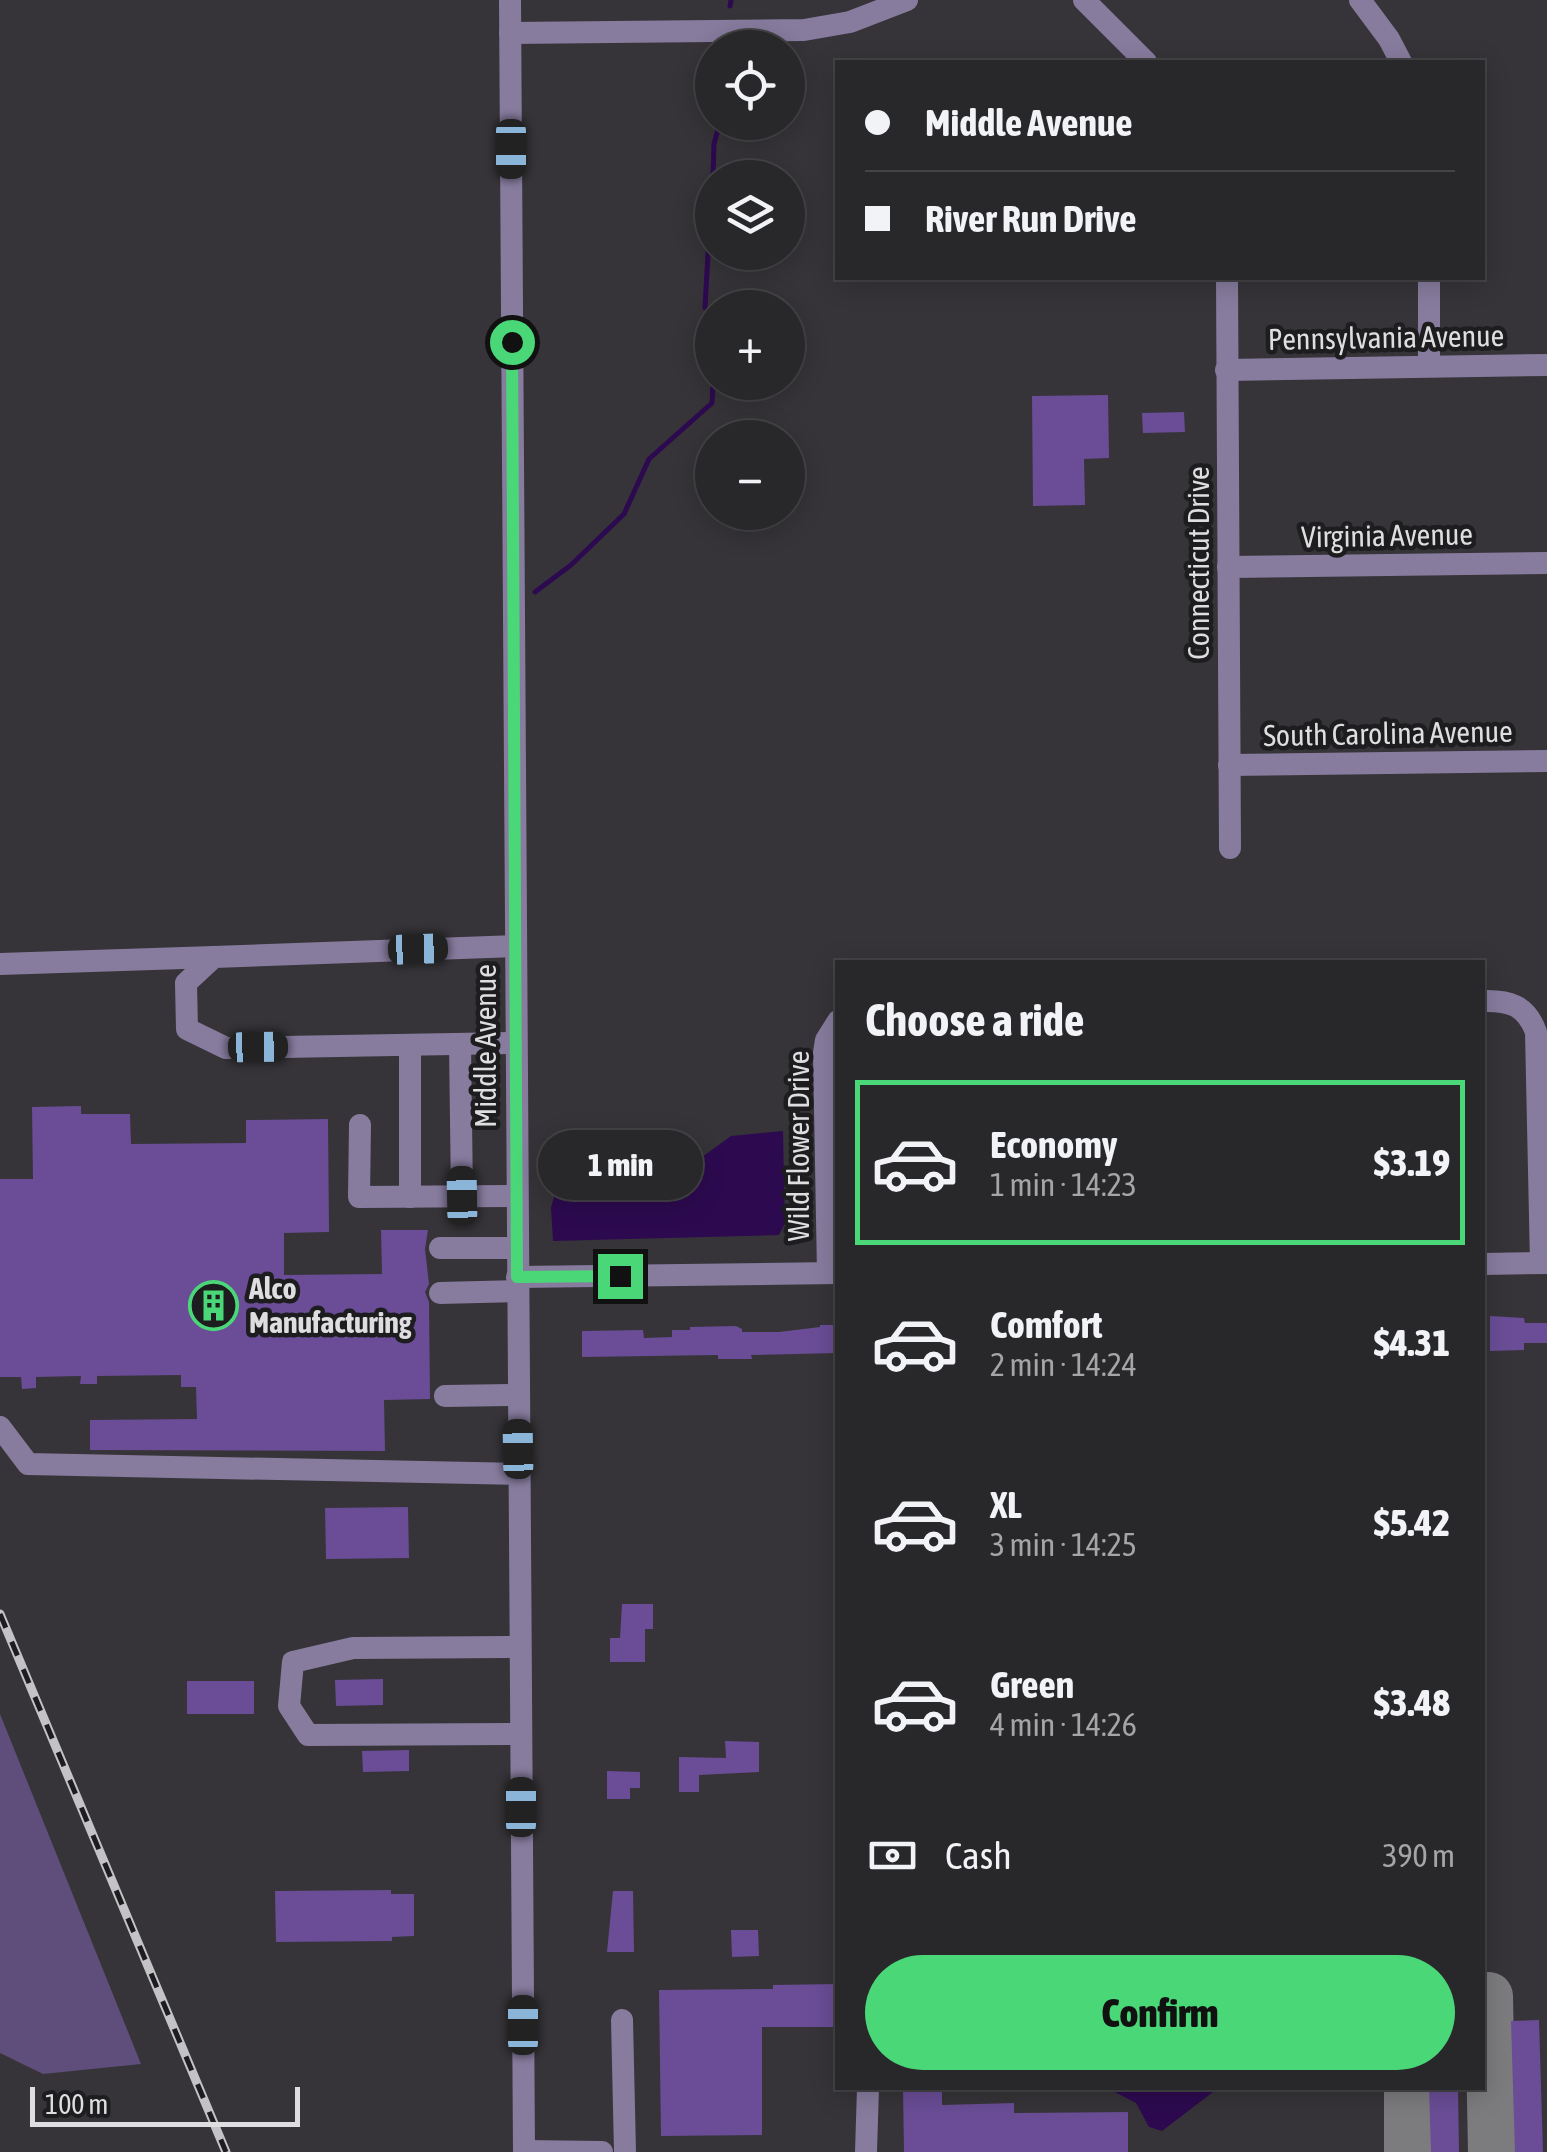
<!DOCTYPE html>
<html lang="en">
<head>
<meta charset="utf-8">
<style>
  body { margin:0; font-family:"Asap Condensed",sans-serif; background:#343336; color:#f1f3f6; height:100vh; display:flex; flex-direction:column; font-size:38px; white-space:nowrap }
  * { box-sizing:border-box; margin:0 }
  p { font-size:32px; color:#a5a5a8 }
  .icon { flex:none; width:55px; height:55px; fill:none; stroke:currentColor; stroke-width:2; stroke-linecap:round; stroke-linejoin:round }
  .map { position:relative; flex:1; overflow:hidden }
  .side { position:absolute; left:835px; top:960px; width:650px; height:1130px; display:flex; flex-direction:column; background:#28272a; border-radius:0px; box-shadow:0 5px 25px #0003,0 0 0 2px #444447 }
  .side>* { flex:none }
  .top-card { position:absolute; left:835px; top:60px; width:650px; height:220px; border-radius:0px; box-shadow:0 5px 25px #0003,0 0 0 2px #444447; display:grid; align-content:center; height:220px; padding:0 30px; background:#28272a }
  .buttons { position:absolute; left:695px; top:30px; display:grid; gap:20px }
  .buttons a { display:grid; place-items:center; width:110px; height:110px; border-radius:50%; background:#28272a; box-shadow:0 5px 25px #0003,0 0 0 2px #444447; font-size:50px }
  .scale { position:absolute; left:30px; bottom:25px; width:270px; box-sizing:border-box; padding-left:10px; border:5px solid #dedddf; border-top:0; font-size:28px; line-height:35px; white-space:nowrap; color:#dedddf; -webkit-text-stroke:8px #1d1c1e; paint-order:stroke }
  .end { position:absolute; width:45px; height:45px; margin:-22px; border:12px solid #4ad778; background:#111; box-shadow:0 0 0 5px #111 }
  .from { border-radius:50% }
  .bubble { position:absolute; height:70px; border-radius:35px; background:#28272a; box-shadow:0 5px 25px #0003,0 0 0 2px #444447; font-size:32px; font-weight:800; line-height:70px; text-align:center }
  .car { position:absolute; width:30px; height:60px; margin:-30px -15px; border-radius:12px; box-shadow:0 0 8px 2px #0007; background:linear-gradient(#222 24%,#8ab4d8 0 40%,#222 0 76%,#8ab4d8 0 86%,#222 0) }
  .top-card b { display:flex; align-items:center; gap:35px; height:95px; font-size:38px }
  .top-card b+b { border-top:2px solid #444447 }
  .top-card i { width:25px; height:25px; background:#f1f3f6 }
  ul { padding:0; list-style:none }
  li { display:flex; align-items:center; gap:30px; height:165px; margin:0 20px 15px; padding:0 10px; border:5px solid transparent; border-radius:0px }
  li div { flex:1 }
  li b { display:block; font-size:38px }
  li em { font-style:normal; font-weight:800 }
  li.current { border-color:#4ad778 }
  li>.icon { width:90px; height:90px; stroke-width:1.5 }
  h2 { padding:0 30px; font-size:45px; line-height:120px }
  .pay { display:flex; align-items:center; gap:25px; height:110px; padding:0 30px; font-size:38px }
  .pay p { margin-inline-start:auto }
  .action { display:flex; gap:20px; margin-top:auto; padding:20px 30px }
  .action a { flex:1; height:115px; border-radius:60px; background:#4ad778; color:#111; font-size:40px; font-weight:800; line-height:115px; text-align:center }
  .map>svg:first-child { display:block }
  .green { fill:#5f4e7b }
  .water { fill:#2d0a50 }
  .lines { fill:none; stroke-linecap:round; stroke-linejoin:round }
  .stream { stroke:#2d0a50; stroke-width:5 }
  .taxiway { stroke:#7c7b7e; stroke-width:48 }
  .building { fill:#6a4d96 }
  .minor { stroke:#877c9e; stroke-width:22 }
  .rail-casing { stroke:#c3c2c4; stroke-width:9 }
  .rail { stroke:#1d1c1e; stroke-width:5; stroke-dasharray:15; stroke-linecap:butt }
  .route { stroke:#4ad778; stroke-width:12 }
  .labels { text-anchor:middle; dominant-baseline:central; stroke-width:9; stroke-linejoin:round; paint-order:stroke }
  .street-label { font-size:30px; fill:#dedddf; stroke:#1d1c1e }
  .poi-label { font-size:30px; font-weight:bold; fill:#dedddf; stroke:#1d1c1e; text-anchor:start }
</style>
</head>
<body>
<div class="map">
<svg width="1547" height="2152" viewBox="0 0 1547 2152">
  <rect width="100%" height="100%" fill="#363438"/>
  <polygon class="green" points="0,1714 141,2064 43,2074 0,2053"/>
  <g class="water">
    <polygon points="783,1131 785,1223 779,1235 553,1241 551,1208 556,1189 565,1185 588,1185 642,1167 698,1160 731,1136"/>
    <polygon points="1107,2088 1245,2088 1213,2092 1162,2131 1149,2127 1136,2103"/>
  </g>
  <g class="lines">
    <g class="stream">
      <polyline points="730,6 731,0"/>
      <polyline points="713,178 714,144 720,122"/>
      <polyline points="705,308 712,181"/>
      <polyline points="706,340 712,377"/>
      <polyline points="535,592 571,565 624,514 649,459 712,403 713,382"/>
    </g>
    <g class="taxiway">
      <polyline points="1489,1996 1492,2152"/>
      <polyline points="1408,2088 1408,2152"/>
    </g>
  </g>
  <g class="building">
    <polygon points="1108,395 1109,458 1084,459 1085,505 1033,506 1032,396"/>
    <polygon points="1184,412 1185,432 1143,433 1142,413"/>
    <polygon points="81,1106 81,1114 130,1114 131,1144 246,1143 246,1120 328,1119 329,1232 284,1233 284,1275 382,1274 381,1230 428,1230 425,1249 429,1284 425,1292 429,1302 430,1399 384,1400 385,1451 90,1450 90,1420 197,1419 196,1387 181,1387 181,1375 97,1376 97,1384 80,1384 81,1376 36,1377 36,1388 22,1389 21,1377 0,1377 0,1179 33,1179 32,1107"/>
    <polygon points="1490,1316 1524,1318 1525,1323 1547,1323 1547,1343 1524,1343 1524,1350 1490,1351"/>
    <polygon points="820,1325 838,1325 838,1353 751,1355 752,1359 718,1359 718,1355 582,1357 582,1331 643,1330 644,1338 672,1337 672,1330 690,1330 690,1327 736,1326 742,1329 742,1332 779,1332 820,1327"/>
    <polygon points="408,1507 409,1558 326,1559 325,1508"/>
    <polygon points="622,1604 653,1604 653,1629 645,1629 645,1662 610,1662 610,1638 620,1638"/>
    <polygon points="383,1679 383,1705 336,1706 335,1680"/>
    <rect x="187" y="1681" width="67" height="33"/>
    <polygon points="725,1741 759,1742 759,1772 699,1775 699,1792 679,1792 679,1757 726,1758"/>
    <polygon points="409,1750 409,1771 363,1772 362,1751"/>
    <polygon points="607,1771 640,1772 640,1788 630,1788 630,1799 607,1799"/>
    <polygon points="391,1890 391,1894 414,1894 414,1936 392,1937 392,1941 276,1942 275,1891"/>
    <polygon points="613,1891 633,1891 634,1952 607,1952"/>
    <polygon points="731,1930 758,1930 759,1956 732,1957"/>
    <polygon points="838,1984 838,2027 762,2027 762,2135 661,2136 659,1990 773,1989 773,1985"/>
    <polygon points="1539,2020 1543,2152 1515,2152 1511,2021"/>
    <polygon points="903,2088 942,2088 942,2105 1014,2103 1014,2113 1128,2112 1128,2152 904,2152"/>
    <polygon points="1429,2088 1458,2088 1459,2152 1431,2152"/>
  </g>
  <g class="lines">
    <g class="minor">
      <polyline points="510,0 524,2152"/>
      <polyline points="1084,0 1146,62"/>
      <polyline points="1360,0 1389,39 1401,62"/>
      <polyline points="510,33 804,30 850,22 907,0"/>
      <polyline points="1227,278 1230,848"/>
      <polyline points="1429,366 1429,278"/>
      <polyline points="1226,370 1547,365"/>
      <polyline points="1228,567 1547,563"/>
      <polyline points="1229,765 1547,761"/>
      <polyline points="514,946 214,957 186,983 187,1029 226,1048 515,1043"/>
      <polyline points="0,964 214,957"/>
      <path d="M1482,1001c27,-1 44,4 54,31l5,231"/>
      <polyline points="460,1044 462,1196"/>
      <polyline points="410,1045 410,1197"/>
      <polyline points="360,1125 359,1197 516,1196"/>
      <polyline points="440,1248 517,1248"/>
      <polyline points="1482,1264 1547,1263"/>
      <polyline points="828,1273 824,1053 826,1040 838,1021"/>
      <polyline points="517,1277 838,1273"/>
      <polyline points="440,1293 517,1291"/>
      <polyline points="445,1396 518,1395"/>
      <polyline points="0,1427 28,1464 518,1474"/>
      <polyline points="520,1647 353,1648 293,1662 289,1706 308,1735 521,1734"/>
      <polyline points="622,2020 625,2152"/>
      <polyline points="524,2151 602,2152"/>
      <polyline points="866,2152 868,2088"/>
    </g>
    <defs>
      <polyline id="rail" points="0,1614 226,2152"/>
    </defs>
    <use href="#rail" class="rail-casing"/>
    <use href="#rail" class="rail"/>
  </g>
  <g class="lines">
    <polyline class="route" points="512,342 517,1277 620,1276"/>
  </g>
  <defs>
    <symbol id="building-ring" viewBox="-11 -11 22 22"><circle r="9.5" fill="#1d1c1e" stroke="#4ad778" stroke-width="1.5"/><path d="M-4-6H4V6H1V3H-1V6H-4ZM-2.5-4.3h1.7v1.8h-1.7ZM.8-4.3h1.7v1.8H.8ZM-2.5-1h1.7V.8h-1.7ZM.8-1h1.7V.8H.8Z" fill="#4ad778"/></symbol>
  </defs>
  <g fill-rule="evenodd">
    <use href="#building-ring" x="186" y="1278" width="55" height="55"/>
  </g>
  <g class="labels">
    <g class="street-label">
      <text transform="translate(1386 337) rotate(-1)">Pennsylvania Avenue</text>
      <text transform="translate(1387 535) rotate(-1)">Virginia Avenue</text>
      <text transform="translate(1198 563) rotate(-90)">Connecticut Drive</text>
      <text transform="translate(1388 733) rotate(-1)">South Carolina Avenue</text>
      <text transform="translate(485 1046) rotate(-90)">Middle Avenue</text>
      <text transform="translate(798 1146) rotate(-90)">Wild Flower Drive</text>
    </g>
    <g class="poi-label">
      <text x="249" y="1288">Alco<tspan x="249" dy="34">Manufacturing</tspan></text>
    </g>
  </g>
</svg>
<div class="buttons">
<a><svg class="icon" aria-label="locate" viewBox="0 0 24 24"><circle cx="12" cy="12" r="6"/><path d="M12 2v4M12 18v4M2 12h4M18 12h4"/></svg></a>
<a><svg class="icon" aria-label="layers" viewBox="0 0 24 24"><path d="M12 4l9 5-9 5-9-5zM3 14l9 5 9-5"/></svg></a>
<a>+</a>
<a>−</a>
</div>
<div class="scale">100 m</div>
<i class="end from" style="left:512px;top:342px"></i>
<i class="end" style="left:620px;top:1276px"></i>
<div class="bubble" style="left:538px;top:1130px;width:165px">1 min</div>
<i class="car" style="left:511px;top:149px;rotate:180deg"></i>
<i class="car" style="left:418px;top:949px;rotate:88deg"></i>
<i class="car" style="left:258px;top:1047px;rotate:89deg"></i>
<i class="car" style="left:462px;top:1196px;rotate:359deg"></i>
<i class="car" style="left:518px;top:1449px;rotate:359deg"></i>
<i class="car" style="left:521px;top:1807px;rotate:0deg"></i>
<i class="car" style="left:523px;top:2025px;rotate:0deg"></i>
<div class="top-card">
<b><i class="from"></i>Middle Avenue</b>
<b><i></i>River Run Drive</b>
</div>
<section class="side">
<h2>Choose a ride</h2>
<ul>
<li class="current"><svg class="icon" aria-label="car" viewBox="0 0 24 24"><path d="M5 17H2v-5l4-1 3-4h7l3 4 3 1v5h-3M9 17h6M6 11h13"/><circle cx="7" cy="17" r="2"/><circle cx="17" cy="17" r="2"/></svg><div><b>Economy</b><p>1 min · 14:23</p></div><em>$3.19</em></li>
<li><svg class="icon" aria-label="car" viewBox="0 0 24 24"><path d="M5 17H2v-5l4-1 3-4h7l3 4 3 1v5h-3M9 17h6M6 11h13"/><circle cx="7" cy="17" r="2"/><circle cx="17" cy="17" r="2"/></svg><div><b>Comfort</b><p>2 min · 14:24</p></div><em>$4.31</em></li>
<li><svg class="icon" aria-label="car" viewBox="0 0 24 24"><path d="M5 17H2v-5l4-1 3-4h7l3 4 3 1v5h-3M9 17h6M6 11h13"/><circle cx="7" cy="17" r="2"/><circle cx="17" cy="17" r="2"/></svg><div><b>XL</b><p>3 min · 14:25</p></div><em>$5.42</em></li>
<li><svg class="icon" aria-label="car" viewBox="0 0 24 24"><path d="M5 17H2v-5l4-1 3-4h7l3 4 3 1v5h-3M9 17h6M6 11h13"/><circle cx="7" cy="17" r="2"/><circle cx="17" cy="17" r="2"/></svg><div><b>Green</b><p>4 min · 14:26</p></div><em>$3.48</em></li>
</ul>
<div class="pay"><svg class="icon" aria-label="cash" viewBox="0 0 24 24"><path d="M3 7h18v10H3z"/><circle cx="12" cy="12" r="2"/></svg>Cash<p>390 m</p></div>
<div class="action"><a>Confirm</a></div>
</section>
</div>
</body>
</html>
